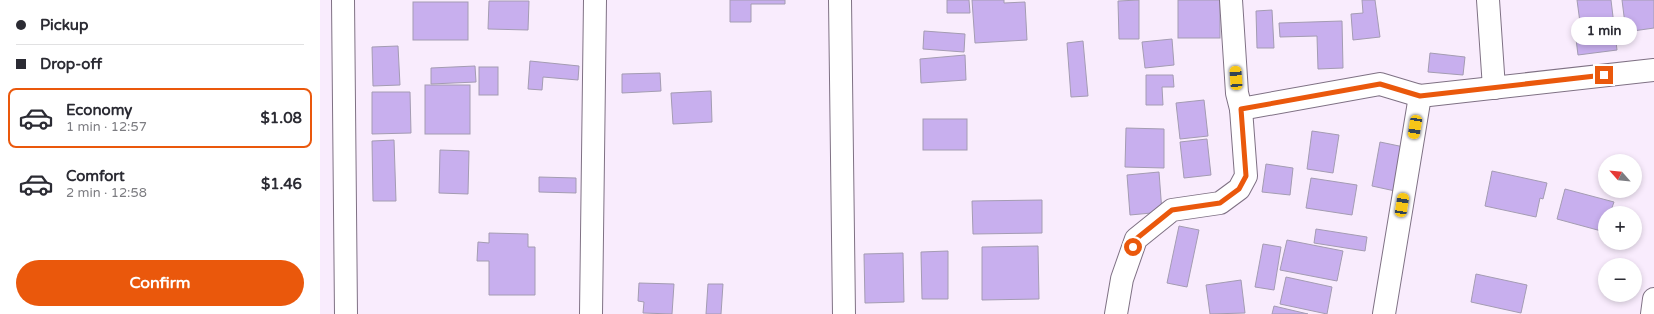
<!DOCTYPE html>
<html lang="en">
<head>
<meta charset="utf-8">
<style>
  body { margin:0; font-family:"Varela Round",sans-serif; background:#f7f7f7; color:#2b2b33; height:100vh; display:flex; flex-direction:column; font-size:15px; white-space:nowrap }
  * { box-sizing:border-box; margin:0 }
  p { font-size:13px; color:#7c7c81 }
  .icon { flex:none; width:22px; height:22px; fill:none; stroke:currentColor; stroke-width:2; stroke-linecap:round; stroke-linejoin:round }
  .map { position:relative; flex:1; overflow:hidden }
  .side { display:flex; flex-direction:column; background:#fff; width:320px }
  .side>* { flex:none }
  .banner { display:grid; align-content:center; height:88px; padding:0 16px; background:#fff }
  .needle { width:26px; rotate:297deg }
  .controls { position:absolute; left:1278px; top:154px; display:grid; gap:8px }
  .controls a { display:grid; place-items:center; width:44px; height:44px; border-radius:50%; background:#fff; box-shadow:0 2px 6px #0003; font-size:20px }
  .end { position:absolute; width:18px; height:18px; margin:-9px; border:5px solid #ea580c; background:#fff; box-shadow:0 0 0 2px #fff }
  .from { border-radius:50% }
  .bubble { position:absolute; height:28px; border-radius:14px; background:#fff; box-shadow:0 2px 6px #0003; font-size:13px; font-weight:700; line-height:28px; text-align:center }
  .car { position:absolute; width:12px; height:24px; margin:-12px -6px; border-radius:5px; box-shadow:0 0 3px 1px #0007; background:linear-gradient(#f5c518 24%,#345 0 40%,#f5c518 0 76%,#345 0 86%,#f5c518 0) }
  .banner b { display:flex; align-items:center; gap:14px; height:38px; font-size:15px }
  .banner b+b { border-top:1px solid #e1e1e2 }
  .banner i { width:10px; height:10px; background:#2b2b33 }
  ul { padding:0; list-style:none }
  li { display:flex; align-items:center; gap:12px; height:60px; margin:0 8px 6px; padding:0 8px; border:2px solid transparent; border-radius:8px }
  li div { flex:1 }
  li b { display:block; font-size:15px }
  li em { font-style:normal; font-weight:700 }
  li.current { border-color:#ea580c }
  li>.icon { width:36px; height:36px; stroke-width:1.5 }
  .button { display:flex; gap:8px; margin-top:auto; padding:8px 16px }
  .button a { flex:1; height:46px; border-radius:24px; background:#ea580c; color:#fff; font-size:16px; font-weight:700; line-height:46px; text-align:center }
  main { display:flex; flex:1; min-height:0 }
  .map>svg:first-child { display:block }
  .building { fill:#c8afee; stroke:#a49cb2 }
  .lines { fill:none; stroke-linecap:round; stroke-linejoin:round }
  .minor-casing { stroke:#7f7184; stroke-width:24 }
  .minor { stroke:#fff; stroke-width:22 }
  .route { stroke:#ea580c; stroke-width:5 }
</style>
</head>
<body>
<main>
<section class="side">
<div class="banner">
<b><i class="from"></i>Pickup</b>
<b><i></i>Drop-off</b>
</div>
<ul>
<li class="current"><svg class="icon" aria-label="car" viewBox="0 0 24 24"><path d="M5 17H2v-5l4-1 3-4h7l3 4 3 1v5h-3M9 17h6M6 11h13"/><circle cx="7" cy="17" r="2"/><circle cx="17" cy="17" r="2"/></svg><div><b>Economy</b><p>1 min · 12:57</p></div><em>$1.08</em></li>
<li><svg class="icon" aria-label="car" viewBox="0 0 24 24"><path d="M5 17H2v-5l4-1 3-4h7l3 4 3 1v5h-3M9 17h6M6 11h13"/><circle cx="7" cy="17" r="2"/><circle cx="17" cy="17" r="2"/></svg><div><b>Comfort</b><p>2 min · 12:58</p></div><em>$1.46</em></li>
</ul>
<div class="button"><a>Confirm</a></div>
</section>
<div class="map">
<svg width="1334" height="314" viewBox="0 0 1334 314">
  <rect width="100%" height="100%" fill="#f9ecfd"/>
  <g class="building">
    <polygon points="410,0 465,0 465,4 431,4 431,22 410,22"/>
    <polygon points="627,0 649,0 650,13 627,13"/>
    <polygon points="652,0 684,0 684,3 705,2 707,40 655,43"/>
    <polygon points="819,0 819,39 799,39 798,1"/>
    <rect x="858" y="0" width="42" height="38"/>
    <polygon points="1042,0 1055,0 1060,37 1033,40 1031,14 1043,13"/>
    <polygon points="1257,0 1291,0 1297,50 1258,55 1255,31 1261,30"/>
    <polygon points="1302,0 1334,0 1334,28 1306,32"/>
    <polygon points="169,1 209,1 208,30 168,29"/>
    <rect x="93" y="2" width="55" height="38"/>
    <polygon points="952,10 954,48 937,48 936,11"/>
    <polygon points="1022,21 1023,68 998,69 997,36 960,37 959,23"/>
    <polygon points="604,31 645,34 644,52 603,49"/>
    <polygon points="852,39 854,65 825,68 822,42"/>
    <polygon points="763,41 768,96 751,97 747,43"/>
    <polygon points="78,46 80,85 53,86 52,47"/>
    <polygon points="1110,53 1145,57 1143,75 1108,72"/>
    <polygon points="645,55 646,80 601,83 600,59"/>
    <polygon points="210,61 259,66 258,80 223,77 222,90 208,89"/>
    <polygon points="155,66 156,82 111,84 111,68"/>
    <rect x="159" y="67" width="19" height="28"/>
    <polygon points="340,73 341,91 302,93 302,74"/>
    <polygon points="826,75 853,75 854,87 842,87 843,105 826,105"/>
    <rect x="105" y="85" width="45" height="49"/>
    <polygon points="391,91 392,122 353,124 351,93"/>
    <polygon points="52,92 90,92 91,133 52,134"/>
    <polygon points="884,100 888,136 860,139 856,103"/>
    <rect x="603" y="119" width="44" height="31"/>
    <polygon points="806,128 844,129 844,168 805,167"/>
    <polygon points="992,131 1019,135 1013,173 987,169"/>
    <polygon points="887,139 891,175 864,178 860,142"/>
    <polygon points="74,140 76,201 53,201 52,141"/>
    <polygon points="1060,142 1084,147 1075,191 1052,186"/>
    <polygon points="120,150 149,151 148,194 119,193"/>
    <polygon points="946,164 973,168 970,195 942,192"/>
    <polygon points="1172,171 1227,183 1223,199 1220,198 1216,217 1165,206"/>
    <polygon points="839,172 842,212 810,215 807,175"/>
    <polygon points="219,177 256,178 256,193 219,192"/>
    <polygon points="991,178 1037,185 1032,215 986,208"/>
    <polygon points="1245,189 1294,202 1290,213 1285,213 1285,232 1237,219"/>
    <polygon points="722,200 722,233 653,234 652,201"/>
    <polygon points="859,226 879,230 867,287 847,283"/>
    <polygon points="996,229 1047,237 1045,251 994,243"/>
    <polygon points="169,233 208,234 208,247 215,247 215,295 169,295 169,261 157,261 158,242 169,243"/>
    <polygon points="967,240 1023,251 1017,281 960,270"/>
    <polygon points="943,244 961,247 954,290 935,287"/>
    <polygon points="718,246 719,299 662,300 662,247"/>
    <polygon points="628,251 628,299 602,299 601,252"/>
    <polygon points="583,253 584,302 545,303 544,254"/>
    <polygon points="1156,274 1207,285 1201,313 1151,302"/>
    <polygon points="966,277 1012,287 1007,314 960,304"/>
    <polygon points="921,280 925,313 890,314 886,285"/>
    <polygon points="319,283 354,284 352,314 323,313 324,302 318,301"/>
    <polygon points="388,284 403,284 401,314 386,314"/>
    <polygon points="954,306 988,314 952,314"/>
  </g>
  <g class="lines">
    <defs>
      <g id="minor">
        <polyline points="23,0 26,314"/>
        <polyline points="520,0 524,314"/>
        <polyline points="1168,0 1174,88"/>
        <polyline points="921,109 1060,84 1100,96 1334,70"/>
        <polyline points="271,314 275,0"/>
        <polyline points="796,314 802,279 816,239 852,210 900,203 919,189 926,176 921,109 917,93 911,0"/>
        <polyline points="1064,314 1100,96"/>
        <polyline points="1332,314 1334,299"/>
      </g>
    </defs>
    <use href="#minor" class="minor-casing"/>
    <use href="#minor" class="minor"/>
  </g>
  <g class="lines">
    <polyline class="route" points="813,247 816,239 852,210 900,203 919,189 926,176 921,109 1060,84 1100,96 1284,75"/>
  </g>
</svg>
<div class="controls">
<a><svg class="needle" viewBox="-14 -14 28 28"><path d="M0-13l5 13h-10z" fill="#e53935"/><path d="M0 13l5-13h-10z" fill="#7c7c81"/></svg></a>
<a>+</a>
<a>−</a>
</div>
<i class="end from" style="left:813px;top:247px"></i>
<i class="end" style="left:1284px;top:75px"></i>
<div class="bubble" style="left:1251px;top:17px;width:66px">1 min</div>
<i class="car" style="left:916px;top:78px;rotate:356deg"></i>
<i class="car" style="left:1095px;top:127px;rotate:189deg"></i>
<i class="car" style="left:1082px;top:205px;rotate:9deg"></i>
</div>
</main>
</body>
</html>
